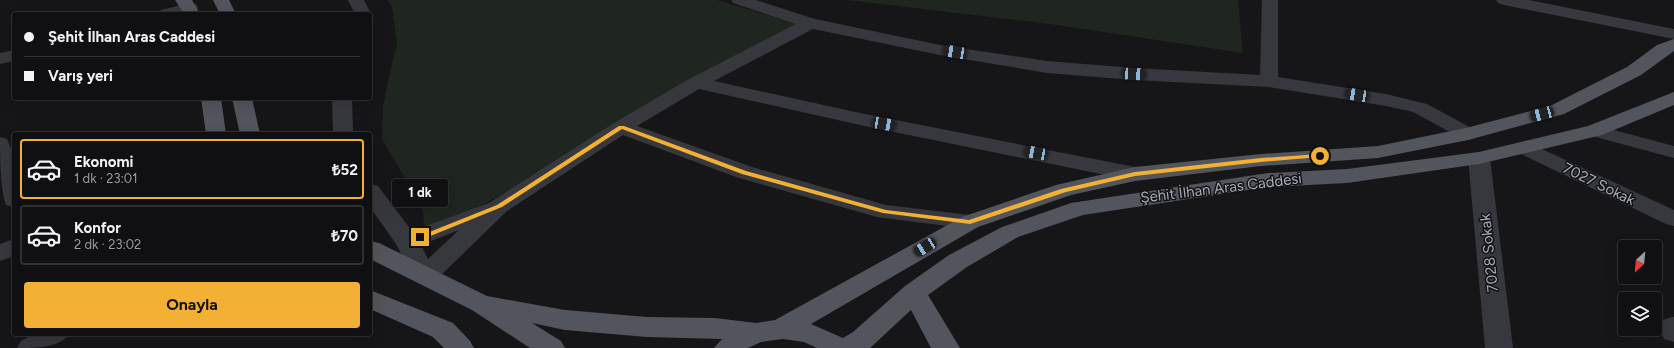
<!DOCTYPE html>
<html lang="tr">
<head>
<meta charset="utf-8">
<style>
  body { margin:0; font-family:Figtree,sans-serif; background:#19191b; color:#f1f3f6; height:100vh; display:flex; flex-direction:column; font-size:15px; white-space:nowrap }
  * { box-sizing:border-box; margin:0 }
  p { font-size:13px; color:#9c9d9f }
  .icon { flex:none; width:22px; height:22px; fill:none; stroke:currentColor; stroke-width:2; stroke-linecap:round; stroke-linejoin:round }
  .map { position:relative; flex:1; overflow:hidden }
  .sheet { position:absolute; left:12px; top:132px; width:360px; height:204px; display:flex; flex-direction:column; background:#101012; border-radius:4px; box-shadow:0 4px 16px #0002,0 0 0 1px #303032 }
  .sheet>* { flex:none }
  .guide { position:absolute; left:12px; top:12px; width:360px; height:88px; border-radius:4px; box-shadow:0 4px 16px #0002,0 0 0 1px #303032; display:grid; align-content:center; height:88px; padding:0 12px; background:#101012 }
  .needle { width:26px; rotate:206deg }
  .tools { position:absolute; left:1618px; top:240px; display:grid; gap:8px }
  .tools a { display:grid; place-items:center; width:44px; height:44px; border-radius:4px; background:#101012; box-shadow:0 4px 16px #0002,0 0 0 1px #303032; font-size:20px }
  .end { position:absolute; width:18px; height:18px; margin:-9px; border:5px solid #f2b134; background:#111; box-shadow:0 0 0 2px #111 }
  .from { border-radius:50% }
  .bubble { position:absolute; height:28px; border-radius:4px; background:#101012; box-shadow:0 4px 16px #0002,0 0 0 1px #303032; font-size:13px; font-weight:700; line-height:28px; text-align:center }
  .car { position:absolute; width:12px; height:24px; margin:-12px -6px; border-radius:5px; box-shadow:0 0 3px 1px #0007; background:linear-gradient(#222 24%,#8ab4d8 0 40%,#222 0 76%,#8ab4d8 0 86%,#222 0) }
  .guide b { display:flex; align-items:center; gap:14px; height:38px; font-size:15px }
  .guide b+b { border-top:1px solid #303032 }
  .guide i { width:10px; height:10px; background:#f1f3f6 }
  ul { padding:7px 0 0; list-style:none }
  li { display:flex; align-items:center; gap:12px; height:60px; margin:0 8px 6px; padding:0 4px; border:2px solid #303032; border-radius:4px }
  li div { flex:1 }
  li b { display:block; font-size:15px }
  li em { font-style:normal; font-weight:700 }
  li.on { border-color:#f2b134 }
  li>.icon { width:36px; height:36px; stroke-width:1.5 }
  .cta { display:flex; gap:8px; margin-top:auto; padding:8px 12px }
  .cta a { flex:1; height:46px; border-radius:4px; background:#f2b134; color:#111; font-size:16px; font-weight:700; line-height:46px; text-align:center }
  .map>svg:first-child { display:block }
  .green { fill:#1e261f }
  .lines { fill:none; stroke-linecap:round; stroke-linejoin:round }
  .minor { fill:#37383d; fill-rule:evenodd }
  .major { fill:#53555c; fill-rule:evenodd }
  .route { fill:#f2b134 }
  .labels { text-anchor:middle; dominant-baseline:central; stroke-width:3; stroke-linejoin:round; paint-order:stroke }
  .street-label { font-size:15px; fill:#a8adb8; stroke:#111113 }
</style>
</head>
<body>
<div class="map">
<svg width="1674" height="348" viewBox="0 0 1674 348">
  <rect width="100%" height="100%" fill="#161618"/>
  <g class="green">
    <polygon points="388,0 717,0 801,25 426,237 422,207 382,139 383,105 397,43 392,8"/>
    <polygon points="847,0 1238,0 1243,53 1050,24"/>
  </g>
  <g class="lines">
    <g class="minor">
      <polygon points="348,0 364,0 371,14 370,16 370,14 355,14"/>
      <path d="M731,0h25l59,19 125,26 107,16 87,7 126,7 2,-75h16v77l108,17 41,10 48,26 3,4 -3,4 -7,2 -7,-2 -48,-26 -27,-6 -117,-19 -135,-7 -87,-7 -107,-18 -127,-26 -99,52 146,32 275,54 8,2 3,5 -3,5 -8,2 -275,-56 -161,-36 -62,37 115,41 134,38 84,10 8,2 4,5 -4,5 -8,2 -93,-12 -141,-40 -113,-42 -116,76 -73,71 -9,3 -9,-3 -20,-38 -26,-37v-23l8,2 34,45 77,-28 125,-80 75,-44 107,-55 -63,-21zM459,230l-31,29 -7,-14z"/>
      <polygon points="1496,0 1529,0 1674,29 1674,39 1504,5 1498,3"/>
      <polygon points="190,3 196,4 198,8 196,12 186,14 159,14 161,10"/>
      <polygon points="14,50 14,61 0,64 0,53"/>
      <polygon points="332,98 352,98 353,134 333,134"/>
      <polygon points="1595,125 1674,146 1674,158 1588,135 1585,131 1588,127"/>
      <path d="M0,137l7,2 7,17v51l-8,-2c-6,-16 -6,-49 -6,-68z"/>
      <polygon points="1524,142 1531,144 1674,210 1674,226 1666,224 1517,152 1513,148 1517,144"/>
      <polygon points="1479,152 1487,153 1490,158 1513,348 1485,348 1468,158 1471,153"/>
      <polygon points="14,239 14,256 0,261 0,244"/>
      <polygon points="1672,317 1674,317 1674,342 1664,339 1659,327 1662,320"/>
      <path d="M34,334h36c-11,14 -34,14 -53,14l4,-7z"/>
    </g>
    <g class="major">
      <polygon points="175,0 192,0 200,14 184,14"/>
      <polygon points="213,0 229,0 236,14 220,14"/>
      <polygon points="1674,39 1674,51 1641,75 1564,114 1468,140 1378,158 1261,166 1135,181 1071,195 978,227 811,324 843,338 853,332 905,286 949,255 1002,227 1071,203 1268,173 1347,169 1479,152 1588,126 1674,92 1674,105 1602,135 1479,164 1347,183 1268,187 1083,215 1018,237 967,267 928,295 960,348 931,348 911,310 870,348 817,348 804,342 783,339 761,342 748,348 714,348 722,339 647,337 565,330 532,323 561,341 565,348 530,348 472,310 370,259 370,241 379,243 487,296 565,310 647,317 715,318 756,323 775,320 962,217 1056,185 1135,167 1261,154 1378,146 1466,128 1550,106 1627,67 1657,45"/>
      <polygon points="201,98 221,98 226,134 206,134"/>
      <polygon points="232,98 252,98 260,134 240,134"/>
      <polygon points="370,290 453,323 470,341 474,348 444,348 433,337 370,309"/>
    </g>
  </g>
  <polygon class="route" points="619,126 624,126 746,171 886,210 969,220 1061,189 1135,172 1261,158 1320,154 1323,156 1320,157 1261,162 1135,176 1066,192 970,224 883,213 742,174 622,129 502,207 423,239 417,237 497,205"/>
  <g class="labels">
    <g class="street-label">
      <text transform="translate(1599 184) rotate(26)">7027 Sokak</text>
      <text transform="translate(1221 188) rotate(-7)">Şehit İlhan Aras Caddesi</text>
      <text transform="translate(1489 253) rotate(-96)">7028 Sokak</text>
    </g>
  </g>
</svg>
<div class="tools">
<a><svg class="needle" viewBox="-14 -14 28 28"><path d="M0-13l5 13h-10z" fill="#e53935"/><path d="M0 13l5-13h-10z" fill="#9c9d9f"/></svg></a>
<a><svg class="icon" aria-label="layers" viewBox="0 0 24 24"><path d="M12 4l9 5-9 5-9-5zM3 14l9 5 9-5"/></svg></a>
</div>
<i class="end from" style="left:1320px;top:156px"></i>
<i class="end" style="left:420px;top:237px"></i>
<div class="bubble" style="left:392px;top:179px;width:56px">1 dk</div>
<i class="car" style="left:955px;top:52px;rotate:279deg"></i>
<i class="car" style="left:1134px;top:74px;rotate:93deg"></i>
<i class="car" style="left:1357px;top:95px;rotate:279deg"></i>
<i class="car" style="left:1542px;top:114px;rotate:255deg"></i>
<i class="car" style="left:884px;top:124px;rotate:100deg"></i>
<i class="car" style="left:1036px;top:153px;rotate:281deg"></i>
<i class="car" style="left:925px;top:247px;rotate:239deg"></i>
<div class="guide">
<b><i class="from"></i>Şehit İlhan Aras Caddesi</b>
<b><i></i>Varış yeri</b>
</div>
<section class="sheet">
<ul>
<li class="on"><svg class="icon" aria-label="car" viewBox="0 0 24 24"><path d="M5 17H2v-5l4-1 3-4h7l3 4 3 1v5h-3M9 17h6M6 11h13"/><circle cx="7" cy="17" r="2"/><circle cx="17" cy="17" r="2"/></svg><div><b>Ekonomi</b><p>1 dk · 23:01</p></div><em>₺52</em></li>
<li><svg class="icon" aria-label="car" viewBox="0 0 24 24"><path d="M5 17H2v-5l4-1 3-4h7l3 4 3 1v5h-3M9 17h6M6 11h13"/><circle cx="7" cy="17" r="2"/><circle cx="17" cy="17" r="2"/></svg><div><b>Konfor</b><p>2 dk · 23:02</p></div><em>₺70</em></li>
</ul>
<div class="cta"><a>Onayla</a></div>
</section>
</div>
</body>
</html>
